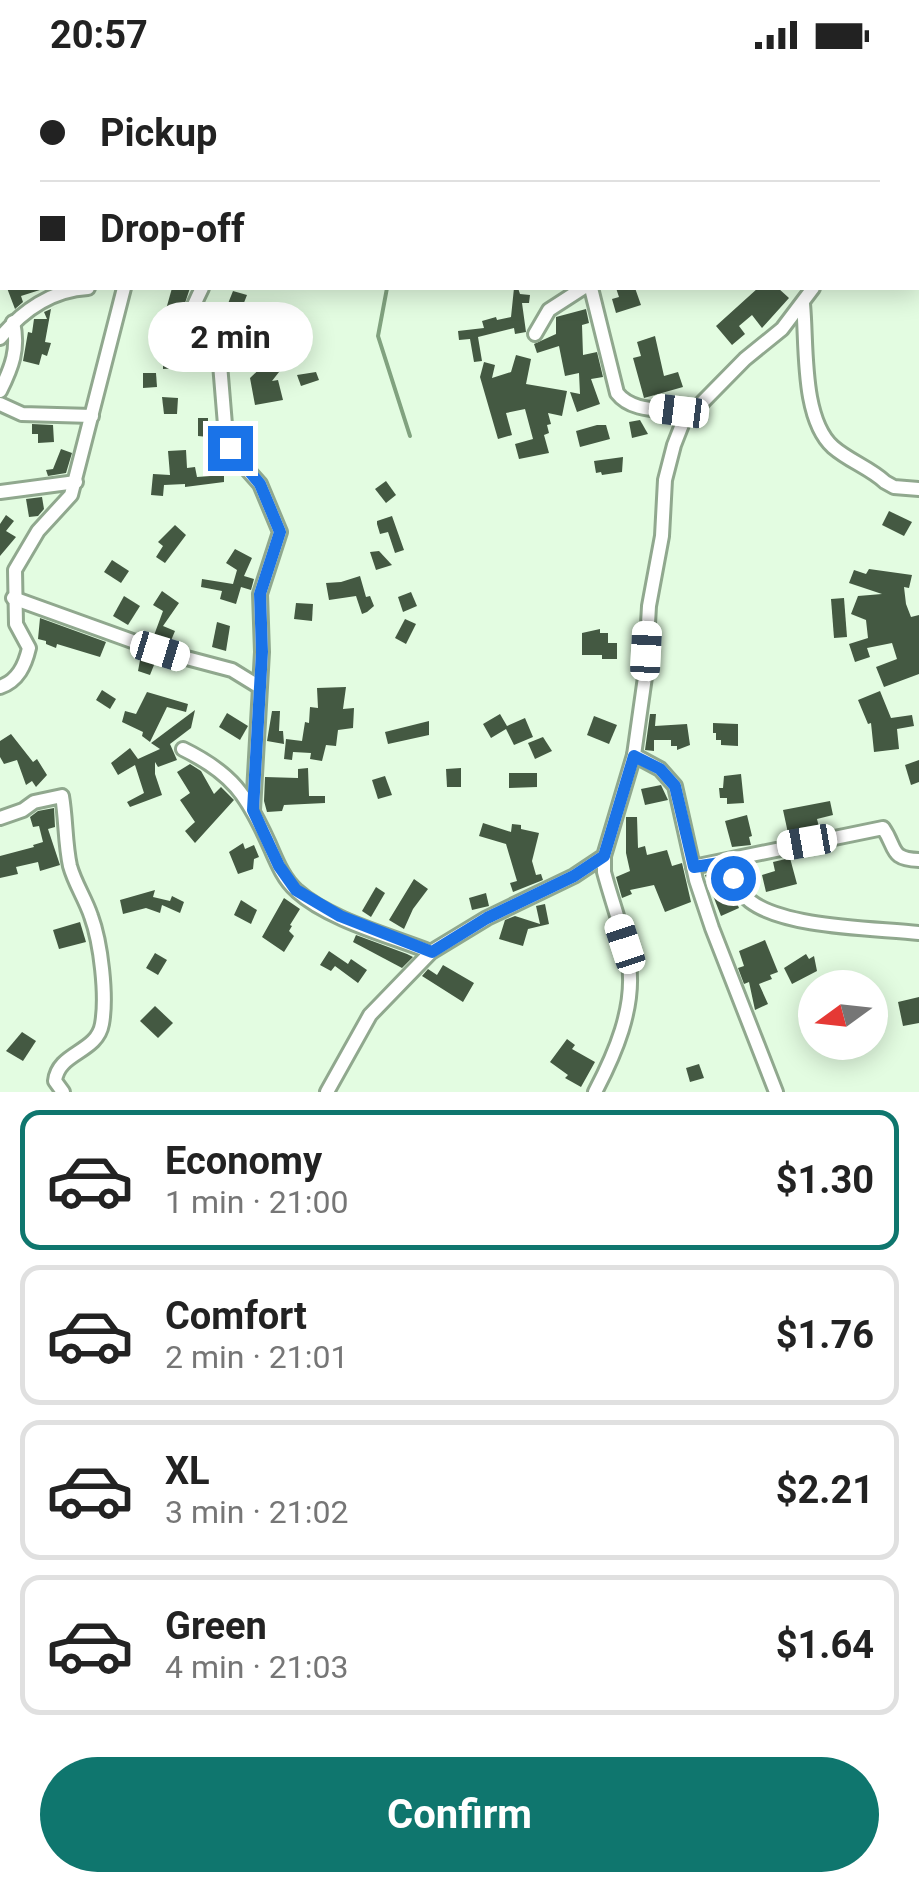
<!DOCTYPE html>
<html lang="en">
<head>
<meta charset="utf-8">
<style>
  body { margin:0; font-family:Roboto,sans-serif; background:#f6f6f6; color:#222; height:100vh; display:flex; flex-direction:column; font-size:38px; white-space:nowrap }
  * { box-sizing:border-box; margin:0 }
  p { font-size:32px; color:#767676 }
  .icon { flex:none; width:55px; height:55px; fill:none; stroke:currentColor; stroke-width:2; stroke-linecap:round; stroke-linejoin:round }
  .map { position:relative; height:1022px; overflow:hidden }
  .drawer { display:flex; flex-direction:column; background:#fff; flex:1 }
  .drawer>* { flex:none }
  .banner { position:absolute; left:0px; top:0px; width:920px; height:220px; box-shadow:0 5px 25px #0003; display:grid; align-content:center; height:220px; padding:0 40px; background:#fff }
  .needle { width:65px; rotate:255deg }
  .controls { position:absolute; left:798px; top:900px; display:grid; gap:20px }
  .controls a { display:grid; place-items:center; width:90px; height:90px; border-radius:50%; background:#fff; box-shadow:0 5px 25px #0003; font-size:50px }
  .end { position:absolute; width:45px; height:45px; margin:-22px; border:12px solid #1a73e8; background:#fff; box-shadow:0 0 0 5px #fff }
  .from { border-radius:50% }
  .bubble { position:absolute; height:70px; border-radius:35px; background:#fff; box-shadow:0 5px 25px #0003; font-size:32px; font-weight:700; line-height:70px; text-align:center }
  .car { position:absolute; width:30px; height:60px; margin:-30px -15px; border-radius:12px; box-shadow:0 0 8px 2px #0007; background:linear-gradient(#fff 24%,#345 0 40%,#fff 0 76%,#345 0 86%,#fff 0) }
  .banner b { display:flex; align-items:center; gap:35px; height:95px; font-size:38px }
  .banner b+b { border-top:2px solid #e0e0e0 }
  .banner i { width:25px; height:25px; background:#222 }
  ul { padding:18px 0 0; list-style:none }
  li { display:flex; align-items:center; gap:30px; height:140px; margin:0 20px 15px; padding:0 20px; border:5px solid #e0e0e0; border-radius:20px }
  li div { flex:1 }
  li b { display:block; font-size:38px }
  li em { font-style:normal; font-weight:700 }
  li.current { border-color:#0f766e }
  li>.icon { width:90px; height:90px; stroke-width:1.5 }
  .cta { display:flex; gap:20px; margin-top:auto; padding:20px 40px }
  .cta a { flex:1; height:115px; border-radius:60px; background:#0f766e; color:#fff; font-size:40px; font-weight:700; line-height:115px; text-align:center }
  .status { display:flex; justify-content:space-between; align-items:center; height:70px; padding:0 50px; background:#fff; direction:ltr }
  .status svg { height:28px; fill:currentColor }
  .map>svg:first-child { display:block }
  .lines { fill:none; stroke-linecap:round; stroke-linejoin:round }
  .stream { stroke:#81a27f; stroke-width:4 }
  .building { fill:#445942 }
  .minor-casing { stroke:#90a88e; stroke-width:18 }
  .minor { stroke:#fff; stroke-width:12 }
  .route { stroke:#1a73e8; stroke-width:12 }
</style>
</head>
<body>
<div class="status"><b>20:57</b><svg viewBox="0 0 49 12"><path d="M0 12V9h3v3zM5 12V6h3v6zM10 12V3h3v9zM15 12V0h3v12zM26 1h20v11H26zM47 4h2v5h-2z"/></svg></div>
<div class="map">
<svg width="919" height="1022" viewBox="0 0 919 1022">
  <rect width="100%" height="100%" fill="#e3fce1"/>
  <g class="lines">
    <g class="stream">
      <polyline points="327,0 329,2"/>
      <polyline points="387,218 378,266 410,366"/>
    </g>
  </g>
  <g class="building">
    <polygon points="7,218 43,218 43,219 21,226 23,232 15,239"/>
    <polygon points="172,218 190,218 180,248 165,243"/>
    <polygon points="514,218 518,218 520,224 530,225 529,233 522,233 526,262 515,264 514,258 478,267 482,291 474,292 470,269 459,270 458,261 484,258 482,251 496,247 497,250 511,247"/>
    <polygon points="616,218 635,218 641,235 616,243 612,229 619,227"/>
    <polygon points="758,218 778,218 789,228 762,258 752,245 739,256 745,264 732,275 716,256"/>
    <polygon points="233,221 247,225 236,253 228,251 219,275 201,263 199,250 202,245 208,248 210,238 225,241"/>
    <polygon points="60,235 51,239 45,272 51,273 47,286 42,284 39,295 23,291 28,262 32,263 34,249 47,249 44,242"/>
    <polygon points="586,239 589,253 582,255 583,285 597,282 603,307 591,309 600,334 577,342 570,322 580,324 579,303 565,306 559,276 537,283 534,274 556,264 556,247"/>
    <polygon points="152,255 163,256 161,276 150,274"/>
    <polygon points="655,266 664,306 678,302 683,317 644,328 633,288 641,286 637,272"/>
    <polygon points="284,267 292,272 281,289 286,293 272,311 278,310 283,330 255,335 250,308 270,289"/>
    <polygon points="516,285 531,289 526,314 567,321 562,346 548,343 551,354 547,355 549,363 544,365 549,383 519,389 515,374 533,369 525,339 506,343 512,365 498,369 480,307 484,292 495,295 492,308 511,302"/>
    <polygon points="180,286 180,298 163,299 163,287"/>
    <polygon points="316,302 319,310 301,316 297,305"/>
    <polygon points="143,303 156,303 157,317 143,318"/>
    <polygon points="162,327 178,328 177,344 164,344"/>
    <polygon points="198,348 208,348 208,367 198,366"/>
    <polygon points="640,350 648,364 632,368 629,352"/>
    <polygon points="32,354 53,355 54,372 38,373 38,364 32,364"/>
    <polygon points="597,355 606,355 610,369 580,377 576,361"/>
    <polygon points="61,379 72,383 66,403 48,406 46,400 53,399"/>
    <polygon points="186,380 187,398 195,397 197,407 224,405 224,412 185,417 185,414 164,415 163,426 151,425 153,404 170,405 168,381"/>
    <polygon points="623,387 622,402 602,405 601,402 596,403 594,391"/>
    <polygon points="386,411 396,425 386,433 375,419"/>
    <polygon points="42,427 44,439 38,446 29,447 26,429"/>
    <polygon points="889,441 912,452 904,466 882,455"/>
    <polygon points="6,445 14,451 6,461 16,467 0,486 0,454"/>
    <polygon points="392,446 404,480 395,483 388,462 380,464 377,454 377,451"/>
    <polygon points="175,455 186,465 165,493 156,487 163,476 158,472"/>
    <polygon points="235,479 252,488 244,506 254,509 251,520 241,517 236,534 220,529 222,521 201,517 202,509 233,514 237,500 226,493"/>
    <polygon points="379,481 392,495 376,500 370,482"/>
    <polygon points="112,490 129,501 121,513 104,502"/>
    <polygon points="869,499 912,505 909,518 904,517 906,534 911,547 919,545 919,604 884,617 876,597 897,589 892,573 867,578 870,587 855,592 849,574 868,568 866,550 851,544 858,526 882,524 849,513 854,500 866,504"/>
    <polygon points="360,506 366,527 370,526 374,536 367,542 362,544 356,526 329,530 326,513 341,512"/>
    <polygon points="162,521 179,533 163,556 175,561 170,573 153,568 163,541 153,535"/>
    <polygon points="411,522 417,536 403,542 398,527"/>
    <polygon points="124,526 140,536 128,555 113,546"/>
    <polygon points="844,528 847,567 834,568 831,529"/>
    <polygon points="296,533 313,534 312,551 294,549"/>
    <polygon points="40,548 106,572 100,587 57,574 56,578 46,574 46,571 38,569"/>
    <polygon points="405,549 416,554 406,574 395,568"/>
    <polygon points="217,552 230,556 226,581 212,577"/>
    <polygon points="600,559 600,563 608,563 608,573 617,573 617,589 602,589 602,585 582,585 582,563"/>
    <polygon points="141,585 156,590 150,605 138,601"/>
    <polygon points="346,617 343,639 354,638 353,658 338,660 336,676 326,675 322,691 310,689 311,683 293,682 292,690 284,689 286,669 302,671 305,652 309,653 310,637 318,638 317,618"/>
    <polygon points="102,620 116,629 110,639 96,630"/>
    <polygon points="880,621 891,648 912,645 914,656 897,659 899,679 874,682 871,653 868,654 858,630"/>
    <polygon points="147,622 188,634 186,642 167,637 150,672 142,666 143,662 122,652 125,641 136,644"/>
    <polygon points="195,640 191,658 170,674 177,690 158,697 155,692 155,704 162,725 130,737 127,732 144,723 135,695 118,705 111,693 130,678 138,689 160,679 151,673"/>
    <polygon points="272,641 280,641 279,661 283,661 284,674 267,671"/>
    <polygon points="227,643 248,656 240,670 219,657"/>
    <polygon points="500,644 507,656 525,648 533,667 514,675 506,659 491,668 483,654"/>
    <polygon points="650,644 656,644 655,656 687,654 690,675 677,680 677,676 671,676 671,670 654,670 654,681 645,680"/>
    <polygon points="594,646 617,655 609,674 587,665"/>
    <polygon points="429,651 429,665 388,674 385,662"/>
    <polygon points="713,653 738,654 738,676 721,675 721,670 716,670 716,663 713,663"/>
    <polygon points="11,664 33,692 37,689 47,705 36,717 32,711 26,715 17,690 4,694 0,687 0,671"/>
    <polygon points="543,667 552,681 535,689 528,673"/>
    <polygon points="919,690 919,712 911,715 905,695"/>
    <polygon points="190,694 201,701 214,724 221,717 234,730 195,773 185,761 195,752 180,730 190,723 177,702"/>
    <polygon points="308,698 309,726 325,726 325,733 284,735 282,741 267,742 264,731 265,707 298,708 298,699"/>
    <polygon points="461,698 461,717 447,717 446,699"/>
    <polygon points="509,703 537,703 537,717 509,718"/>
    <polygon points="741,704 744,733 727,734 727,728 720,728 719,718 723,718 724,706"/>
    <polygon points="385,706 392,725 378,729 372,710"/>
    <polygon points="661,715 668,730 645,735 641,719"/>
    <polygon points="830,731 833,745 817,749 819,757 788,763 783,740"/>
    <polygon points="54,738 55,757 48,759 60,795 40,801 38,792 16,797 18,804 0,808 0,786 34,777 33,775 43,772 39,756 33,757 30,747 38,741"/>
    <polygon points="747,745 752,766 749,767 751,775 732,777 725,751"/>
    <polygon points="626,747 637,747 638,778 645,776 647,785 667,780 672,796 682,793 691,832 665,842 654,815 630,820 632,824 622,828 616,807 630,801 626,783"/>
    <polygon points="483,753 511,762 512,754 521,755 521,759 539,763 532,791 536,805 541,804 543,810 513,822 510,813 517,811 506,774 479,766"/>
    <polygon points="243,773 245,779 254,775 259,787 254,789 253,799 238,804 229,782"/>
    <polygon points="790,788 797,814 766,822 762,805 775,801 773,792"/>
    <polygon points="720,802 731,833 736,831 739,838 721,846 705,805"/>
    <polygon points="414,809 428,819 413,839 404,859 389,850"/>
    <polygon points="376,817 385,823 371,847 362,841"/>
    <polygon points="155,820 153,827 170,831 172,826 184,832 180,843 162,835 160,843 146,838 123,844 120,830"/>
    <polygon points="486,823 489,836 472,840 469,828"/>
    <polygon points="284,828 300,839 290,855 292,856 289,861 294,866 284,882 262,867"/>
    <polygon points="241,830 257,840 251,854 234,845"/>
    <polygon points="545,834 549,854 528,859 523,876 499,869 505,850 515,846 540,854 536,836"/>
    <polygon points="80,852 86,872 59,879 53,860"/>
    <polygon points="356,865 407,884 413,887 402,898 353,872"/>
    <polygon points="765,870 778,902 770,905 772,909 759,914 768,934 755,940 749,912 744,914 738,898 744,896 739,881"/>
    <polygon points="329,881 348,894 351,889 367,900 358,913 335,896 331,901 320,895"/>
    <polygon points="155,883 167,890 158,905 146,898"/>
    <polygon points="806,884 809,889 814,886 817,901 792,914 784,898"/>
    <polygon points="443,895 474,913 463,932 422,906 428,899 437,905"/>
    <polygon points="919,927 919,953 903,956 898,932"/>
    <polygon points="155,936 173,953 158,968 140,951"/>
    <polygon points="22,962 36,971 23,991 6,981"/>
    <polygon points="567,969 575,975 572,979 595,992 581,1017 565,1008 568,1005 550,992"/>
    <polygon points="699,994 704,1008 690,1012 686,998"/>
  </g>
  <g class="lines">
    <defs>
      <g id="minor">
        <polyline points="109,0 109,2"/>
        <polyline points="212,0 212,2"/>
        <polyline points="570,0 571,2"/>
        <polyline points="918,34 919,34"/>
        <polyline points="0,46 2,46"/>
        <polyline points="918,96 919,91"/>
        <polyline points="0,114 2,113"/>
        <polyline points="918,177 919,180"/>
        <path d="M202,218c-22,45 -18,45 18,76l6,73 11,21 23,26 20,48 -20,62 2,58 -9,158"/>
        <path d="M591,218l26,105c16,21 50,15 73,21"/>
        <path d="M803,234c4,40 -2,114 30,143 16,14 37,21 52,35l9,5 25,2"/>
        <polyline points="535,264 549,240 583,218"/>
        <path d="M0,268c22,-27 52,-48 88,-50"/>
        <path d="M0,321c12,-24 19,-42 13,-69"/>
        <polyline points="0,334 22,344 92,346"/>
        <polyline points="0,422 76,412"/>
        <polyline points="13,528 160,581 232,600 258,616"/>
        <path d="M0,617c18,-6 25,-22 29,-39l-13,-24 -1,-54 23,-39 33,-36 53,-207"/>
        <path d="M183,679c49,24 64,46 86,95 7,16 14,35 28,47 32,29 94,45 134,61"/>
        <polyline points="634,685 660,699 675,716 696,810 712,858 776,1022"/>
        <path d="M0,748l23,-8 11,-8 28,-6c4,23 3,47 8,70 5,18 15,32 21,50 10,27 16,80 11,108 -5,29 -44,28 -47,57l8,11"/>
        <path d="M727,791c5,15 10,30 23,40 35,27 125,27 169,32"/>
        <path d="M693,797l190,-39c14,20 6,31 36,32"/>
        <polyline points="327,1022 370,945 431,882 487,848 574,806 604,786 634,685 645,607 649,536 662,466 665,410 674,375 683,352 745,289 782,259 813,218"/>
        <path d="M595,1022c20,-38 40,-84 34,-128 -5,-31 -17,-62 -25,-92v-16"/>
      </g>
    </defs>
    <use href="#minor" class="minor-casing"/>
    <use href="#minor" class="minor"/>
  </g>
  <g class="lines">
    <polyline class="route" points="230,378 260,414 280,462 260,524 262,582 253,740 279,796 296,820 340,846 432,882 487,848 574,806 604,786 634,686 660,699 675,716 694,797 727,792 733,808"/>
  </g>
</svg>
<div class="controls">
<a><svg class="needle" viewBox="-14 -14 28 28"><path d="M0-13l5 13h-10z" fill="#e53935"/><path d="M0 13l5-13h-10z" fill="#767676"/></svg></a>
</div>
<i class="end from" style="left:733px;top:808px"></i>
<i class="end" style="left:230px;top:378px"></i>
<div class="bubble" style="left:148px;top:232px;width:165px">2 min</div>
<i class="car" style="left:679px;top:341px;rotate:277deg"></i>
<i class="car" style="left:160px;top:581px;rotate:107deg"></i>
<i class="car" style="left:646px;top:581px;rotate:3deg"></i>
<i class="car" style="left:807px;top:772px;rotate:260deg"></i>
<i class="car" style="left:625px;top:874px;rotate:342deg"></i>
<div class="banner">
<b><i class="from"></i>Pickup</b>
<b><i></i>Drop-off</b>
</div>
</div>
<section class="drawer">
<ul>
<li class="current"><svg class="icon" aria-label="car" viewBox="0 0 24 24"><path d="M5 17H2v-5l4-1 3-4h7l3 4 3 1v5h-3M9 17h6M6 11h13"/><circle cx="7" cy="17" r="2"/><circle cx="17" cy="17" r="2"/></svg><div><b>Economy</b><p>1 min · 21:00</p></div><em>$1.30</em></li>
<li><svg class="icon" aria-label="car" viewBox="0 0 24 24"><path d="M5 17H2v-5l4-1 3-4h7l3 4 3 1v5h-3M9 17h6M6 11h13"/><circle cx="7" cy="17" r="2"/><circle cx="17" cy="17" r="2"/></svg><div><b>Comfort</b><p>2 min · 21:01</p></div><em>$1.76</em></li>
<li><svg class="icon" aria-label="car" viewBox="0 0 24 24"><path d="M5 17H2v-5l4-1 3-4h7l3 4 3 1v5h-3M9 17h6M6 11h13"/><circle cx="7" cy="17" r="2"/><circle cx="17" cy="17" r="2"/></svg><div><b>XL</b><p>3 min · 21:02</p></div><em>$2.21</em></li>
<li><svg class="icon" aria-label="car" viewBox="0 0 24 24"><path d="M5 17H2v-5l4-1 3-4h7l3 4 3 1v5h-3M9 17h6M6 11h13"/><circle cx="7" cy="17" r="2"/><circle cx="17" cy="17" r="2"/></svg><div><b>Green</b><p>4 min · 21:03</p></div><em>$1.64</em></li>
</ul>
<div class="cta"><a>Confirm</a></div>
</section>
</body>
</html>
